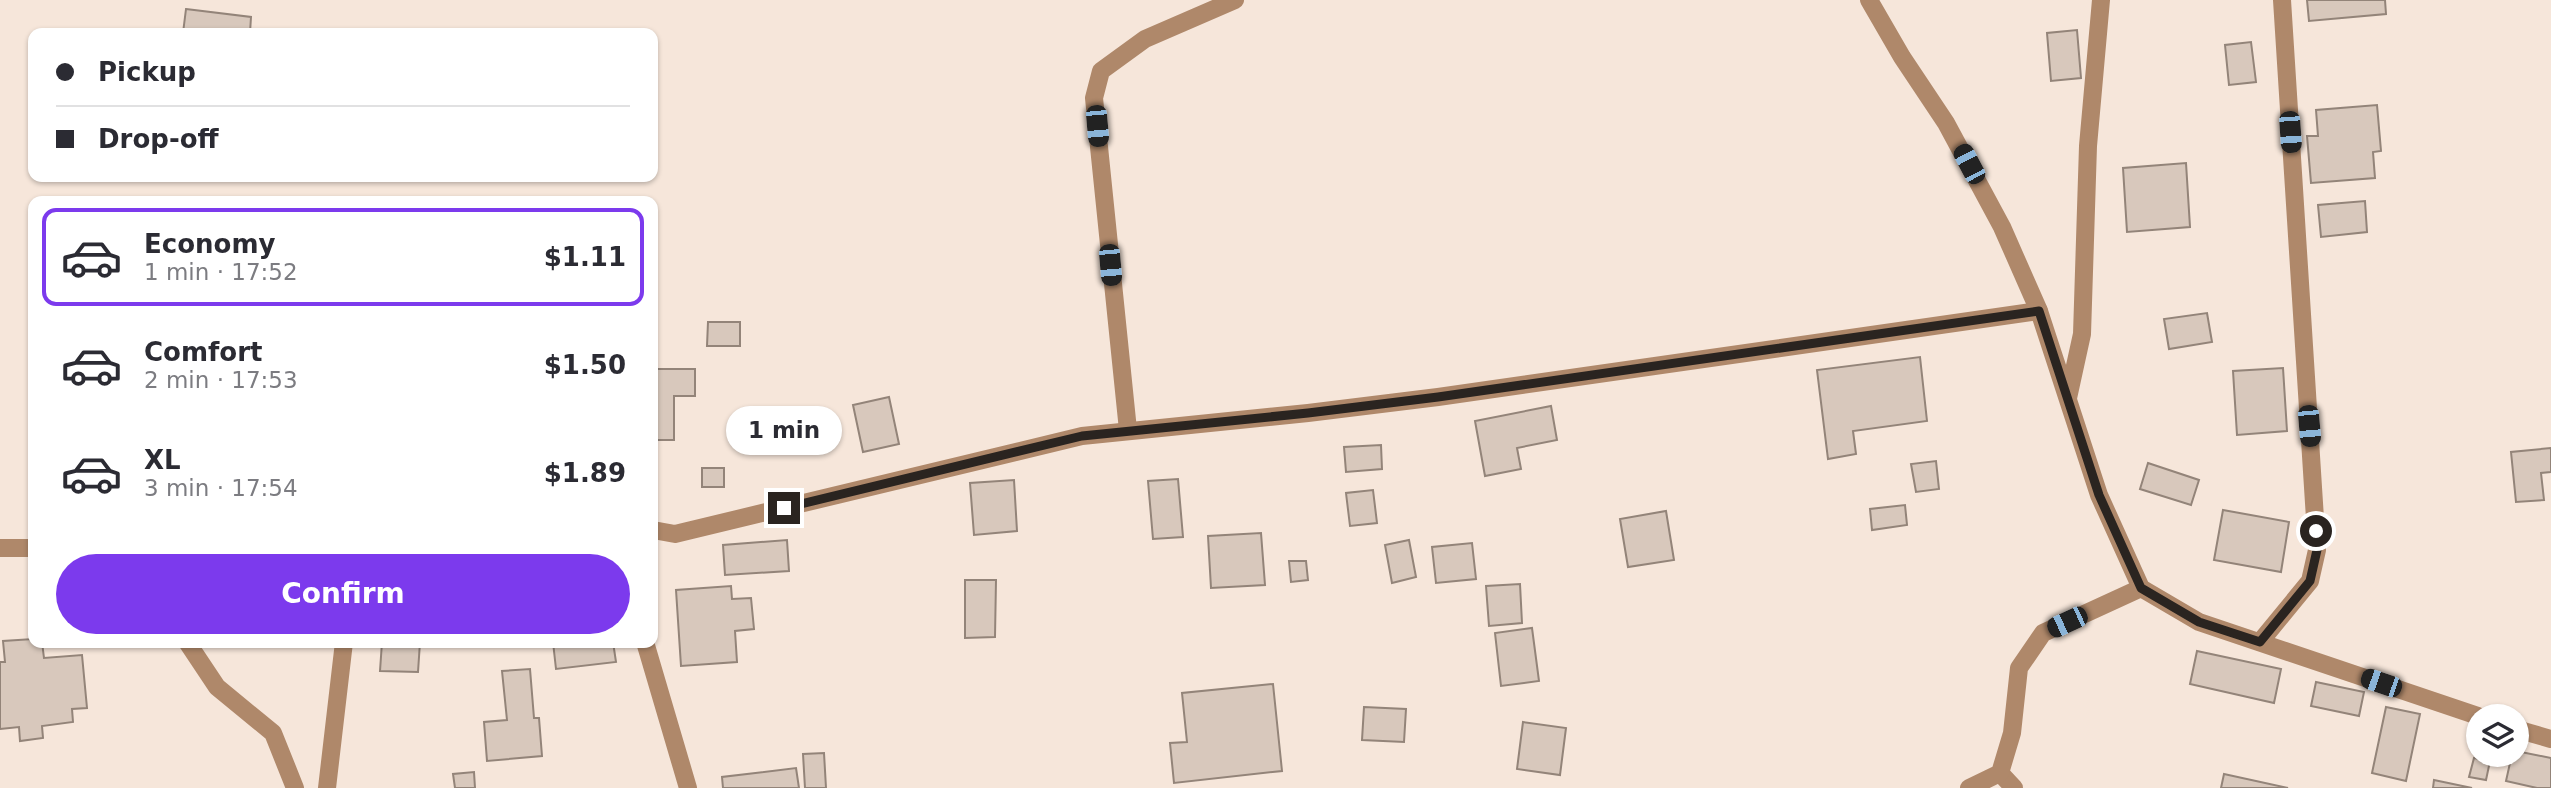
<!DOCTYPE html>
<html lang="en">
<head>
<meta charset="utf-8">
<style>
  body { margin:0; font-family:"DejaVu Sans",sans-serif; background:#f7f7f7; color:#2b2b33; height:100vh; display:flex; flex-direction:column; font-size:26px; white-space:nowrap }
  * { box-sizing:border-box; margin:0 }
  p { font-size:23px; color:#7c7c81 }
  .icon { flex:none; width:38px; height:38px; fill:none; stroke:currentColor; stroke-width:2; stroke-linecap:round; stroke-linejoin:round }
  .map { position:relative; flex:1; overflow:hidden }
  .side { position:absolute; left:28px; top:196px; width:630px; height:452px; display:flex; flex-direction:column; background:#fff; border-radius:14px; box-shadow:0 2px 5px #0004 }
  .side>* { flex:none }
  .top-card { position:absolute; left:28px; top:28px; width:630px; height:154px; border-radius:14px; box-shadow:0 2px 5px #0004; display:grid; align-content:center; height:154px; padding:0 28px; background:#fff }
  .buttons { position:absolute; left:2466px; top:704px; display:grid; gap:14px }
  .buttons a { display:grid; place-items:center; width:63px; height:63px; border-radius:50%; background:#fff; box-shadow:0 2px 5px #0004; font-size:35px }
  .end { position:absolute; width:32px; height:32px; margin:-16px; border:9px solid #2a2420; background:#fff; box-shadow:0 0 0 4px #fff }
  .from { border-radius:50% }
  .bubble { position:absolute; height:49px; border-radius:24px; background:#fff; box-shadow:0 2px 5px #0004; font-size:23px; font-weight:700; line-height:49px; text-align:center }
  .car { position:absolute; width:21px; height:42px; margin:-21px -10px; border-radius:9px; box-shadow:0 0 5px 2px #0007; background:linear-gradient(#222 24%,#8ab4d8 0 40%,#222 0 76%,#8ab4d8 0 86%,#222 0) }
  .top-card b { display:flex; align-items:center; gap:24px; height:66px; font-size:26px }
  .top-card b+b { border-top:2px solid #e1e1e2 }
  .top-card i { width:18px; height:18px; background:#2b2b33 }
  ul { padding:12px 0 0; list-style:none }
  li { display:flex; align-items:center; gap:21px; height:98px; margin:0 14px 10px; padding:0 14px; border:4px solid transparent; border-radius:14px }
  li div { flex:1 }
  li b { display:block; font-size:26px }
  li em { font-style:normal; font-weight:700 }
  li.active { border-color:#7c3aed }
  li>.icon { width:63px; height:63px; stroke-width:1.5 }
  .primary-button { display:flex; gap:14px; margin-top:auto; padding:14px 28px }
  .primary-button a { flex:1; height:80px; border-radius:42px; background:#7c3aed; color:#fff; font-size:28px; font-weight:700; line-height:80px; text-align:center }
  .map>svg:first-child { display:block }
  .building { fill:#d8c8bc; stroke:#938479; stroke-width:2 }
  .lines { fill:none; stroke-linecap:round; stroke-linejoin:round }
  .minor { stroke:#af886a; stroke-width:18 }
  .route { stroke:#2a2420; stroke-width:9 }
</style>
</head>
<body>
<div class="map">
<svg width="2551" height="788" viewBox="0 0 2551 788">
  <rect width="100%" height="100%" fill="#f6e6da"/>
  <g class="building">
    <polygon points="2307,0 2385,0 2386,14 2309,21"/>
    <polygon points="186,9 251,17 250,33 183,33"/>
    <polygon points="2077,30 2081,78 2051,81 2047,33"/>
    <polygon points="2251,42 2256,82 2229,85 2225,45"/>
    <polygon points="2377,105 2381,151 2373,152 2375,178 2311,183 2307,136 2318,136 2316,110"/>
    <polygon points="2186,163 2190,227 2127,232 2123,168"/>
    <polygon points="2365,201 2367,232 2321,237 2318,205"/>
    <polygon points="2207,313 2212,342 2169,349 2164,319"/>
    <polygon points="708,322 740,322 740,346 707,346"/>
    <polygon points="1920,357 1927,421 1853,431 1856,454 1828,459 1817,370"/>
    <polygon points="2283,368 2287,431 2237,435 2233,371"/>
    <polygon points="653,369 695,369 695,396 674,396 674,440 653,440"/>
    <polygon points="889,397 899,444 863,452 853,405"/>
    <polygon points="1551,406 1557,440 1517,448 1521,469 1485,476 1475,421"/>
    <polygon points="1381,445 1382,469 1346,472 1344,447"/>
    <polygon points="2551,448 2551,472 2541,473 2544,500 2516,502 2511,452"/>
    <polygon points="1936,461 1939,489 1916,492 1911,464"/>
    <polygon points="2148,463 2199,480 2191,505 2140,489"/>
    <rect x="702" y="468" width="22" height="19"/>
    <polygon points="1178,479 1183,537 1153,539 1148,481"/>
    <polygon points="1014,480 1017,531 974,535 970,483"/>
    <polygon points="1373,490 1377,523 1350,526 1346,493"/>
    <polygon points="1905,505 1907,525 1872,530 1870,509"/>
    <polygon points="2223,510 2289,522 2281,572 2214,560"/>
    <polygon points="1666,511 1674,560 1628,567 1620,519"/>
    <polygon points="1261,533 1265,585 1211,588 1208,536"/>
    <polygon points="787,540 789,571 725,575 723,545"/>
    <polygon points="1409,540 1416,577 1392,583 1385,545"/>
    <polygon points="1472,543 1476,579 1436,583 1432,547"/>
    <polygon points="1289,561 1306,561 1308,580 1291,582"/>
    <polygon points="965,580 996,580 995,637 965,638"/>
    <polygon points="1520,584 1522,623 1489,626 1486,586"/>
    <polygon points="731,586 732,599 751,598 754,629 735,631 737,662 681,666 676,590"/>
    <polygon points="1532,628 1539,681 1501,686 1495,633"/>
    <polygon points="33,639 33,642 42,642 44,658 82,655 87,708 72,709 73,722 42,726 43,738 20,741 19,727 0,729 0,662 5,662 3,641"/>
    <polygon points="382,642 420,642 418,672 380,671"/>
    <polygon points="553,642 613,642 616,662 556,669"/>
    <polygon points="2197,651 2281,669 2274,703 2190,684"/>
    <polygon points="530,669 534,718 539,718 542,756 487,761 484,722 507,720 502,671"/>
    <polygon points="2316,682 2364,692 2359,716 2311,706"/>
    <polygon points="1273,684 1282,771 1174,783 1170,743 1187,742 1182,693"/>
    <polygon points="1364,707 1406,709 1404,742 1362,740"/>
    <polygon points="2386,707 2420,714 2406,781 2372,773"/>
    <polygon points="1523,722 1566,728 1560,775 1517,769"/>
    <polygon points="2516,751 2551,758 2551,788 2537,788 2506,781 2512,754 2516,754"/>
    <polygon points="824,753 826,788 805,788 803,754"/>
    <polygon points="2474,758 2490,761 2486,780 2469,777"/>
    <polygon points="796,768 799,788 723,788 722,777"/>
    <polygon points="474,772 475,788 455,788 453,774"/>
    <polygon points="2224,774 2288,788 2221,788"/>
    <polygon points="2434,780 2472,788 2433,788"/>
  </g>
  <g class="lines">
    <g class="minor">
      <polyline points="1869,0 1902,57 1946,123 2002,227 2039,311 2099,495 2141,588 2199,622 2478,716"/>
      <polyline points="2068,398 2082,334 2088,146 2101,0"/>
      <polyline points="1128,430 1094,98 1101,71 1145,39 1235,0"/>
      <polyline points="653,530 675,534 1082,436 1308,413 1438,397 2039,311"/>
      <polyline points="0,548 33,548"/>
      <polyline points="187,642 217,687 273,733 295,788"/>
      <polyline points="645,642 688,788"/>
      <polyline points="2260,642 2310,581 2317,550 2282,0"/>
      <polyline points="2516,729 2551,739"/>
      <polyline points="2000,773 2014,788"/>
      <polyline points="327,788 344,642"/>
      <polyline points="1969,788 2000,773 2012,733 2019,668 2043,633 2141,588"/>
    </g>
  </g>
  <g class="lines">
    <polyline class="route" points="784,508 1082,436 1308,413 1438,397 2039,311 2099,495 2141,588 2199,622 2260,642 2310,581 2317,550 2316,531"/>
  </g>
</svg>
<div class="buttons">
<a><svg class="icon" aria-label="layers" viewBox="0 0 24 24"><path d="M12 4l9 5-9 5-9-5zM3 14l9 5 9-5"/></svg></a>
</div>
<i class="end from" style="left:2316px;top:531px"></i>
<i class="end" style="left:784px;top:508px"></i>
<div class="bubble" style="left:726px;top:406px;width:116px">1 min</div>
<i class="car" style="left:1097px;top:126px;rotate:175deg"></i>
<i class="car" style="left:2290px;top:132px;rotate:176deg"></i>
<i class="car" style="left:1969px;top:164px;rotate:332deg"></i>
<i class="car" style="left:1110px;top:265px;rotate:175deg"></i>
<i class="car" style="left:2309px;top:426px;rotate:175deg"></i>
<i class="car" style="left:2067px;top:622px;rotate:245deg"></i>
<i class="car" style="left:2381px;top:683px;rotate:289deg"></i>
<div class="top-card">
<b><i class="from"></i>Pickup</b>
<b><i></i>Drop-off</b>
</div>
<section class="side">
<ul>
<li class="active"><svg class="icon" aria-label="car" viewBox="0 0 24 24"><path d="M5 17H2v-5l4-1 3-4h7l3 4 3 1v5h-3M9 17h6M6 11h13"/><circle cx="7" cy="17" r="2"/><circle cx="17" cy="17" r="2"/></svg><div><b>Economy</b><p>1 min · 17:52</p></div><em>$1.11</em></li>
<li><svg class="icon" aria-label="car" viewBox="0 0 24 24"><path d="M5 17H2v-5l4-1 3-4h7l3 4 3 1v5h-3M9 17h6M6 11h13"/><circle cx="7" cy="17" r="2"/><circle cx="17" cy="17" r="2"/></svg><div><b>Comfort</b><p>2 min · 17:53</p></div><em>$1.50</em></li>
<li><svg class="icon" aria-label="car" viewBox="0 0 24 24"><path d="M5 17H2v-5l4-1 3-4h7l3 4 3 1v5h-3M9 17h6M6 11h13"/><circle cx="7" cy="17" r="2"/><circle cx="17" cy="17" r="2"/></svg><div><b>XL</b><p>3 min · 17:54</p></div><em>$1.89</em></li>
</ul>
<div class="primary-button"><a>Confirm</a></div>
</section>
</div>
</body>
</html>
